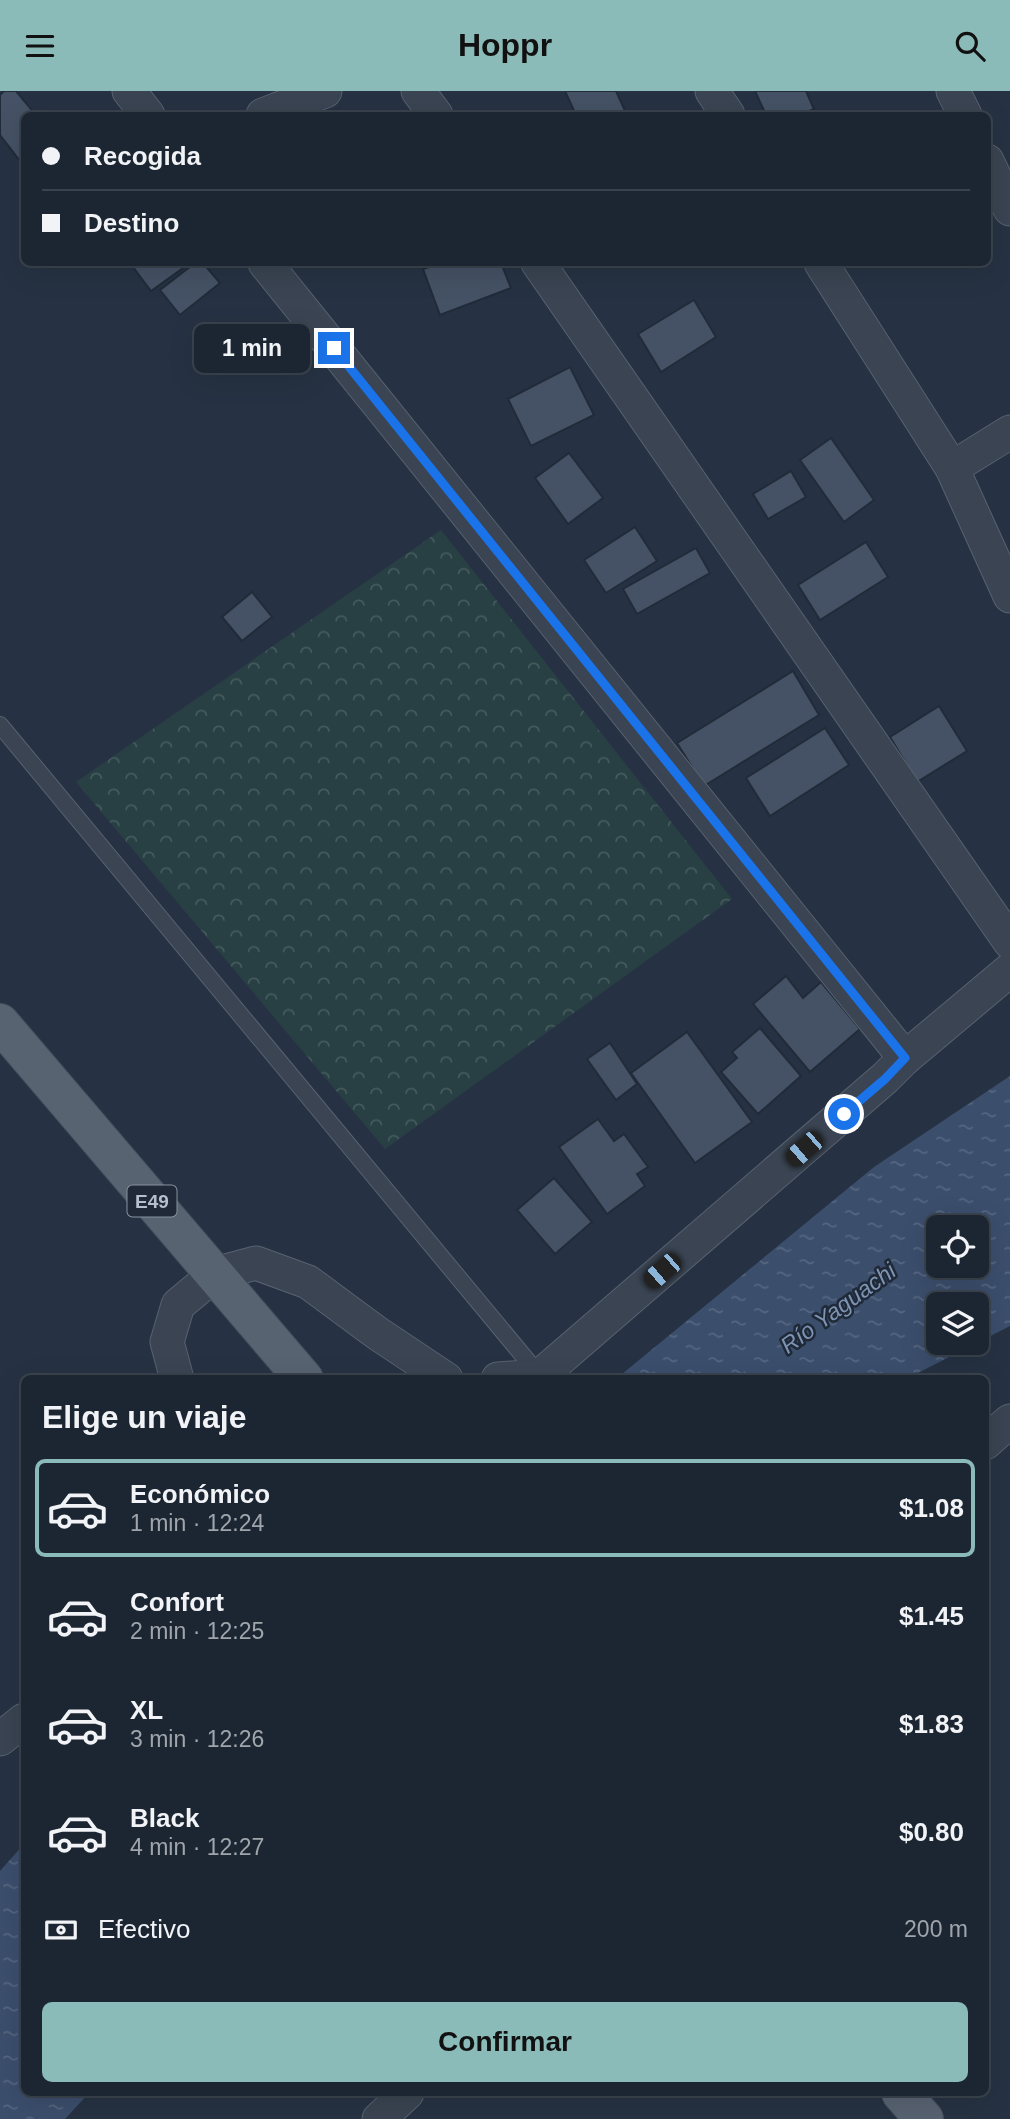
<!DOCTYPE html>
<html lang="es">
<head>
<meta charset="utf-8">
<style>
  body { margin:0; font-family:Helvetica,sans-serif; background:#252e3a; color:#f1f3f6; height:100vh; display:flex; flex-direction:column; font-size:26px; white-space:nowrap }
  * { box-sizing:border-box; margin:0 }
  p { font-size:23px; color:#a0a5ac }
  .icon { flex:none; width:38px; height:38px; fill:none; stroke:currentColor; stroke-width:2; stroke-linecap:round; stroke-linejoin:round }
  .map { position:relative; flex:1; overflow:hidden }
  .panel { position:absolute; left:21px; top:1284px; width:968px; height:721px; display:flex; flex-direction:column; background:#1c2632; border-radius:10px; box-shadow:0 7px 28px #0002,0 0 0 2px #3a434d }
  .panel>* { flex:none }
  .guide { position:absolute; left:21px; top:21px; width:970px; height:154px; border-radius:10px; box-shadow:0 7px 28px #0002,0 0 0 2px #3a434d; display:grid; align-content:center; height:154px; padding:0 21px; background:#1c2632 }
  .tools { position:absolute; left:926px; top:1124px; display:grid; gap:14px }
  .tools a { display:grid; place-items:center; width:63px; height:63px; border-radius:10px; background:#1c2632; box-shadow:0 7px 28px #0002,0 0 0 2px #3a434d; font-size:35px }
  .end { position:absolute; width:32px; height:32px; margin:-16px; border:9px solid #1a73e8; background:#fff; box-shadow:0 0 0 4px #fff }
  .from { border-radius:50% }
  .bubble { position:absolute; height:49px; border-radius:10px; background:#1c2632; box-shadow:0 7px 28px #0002,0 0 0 2px #3a434d; font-size:23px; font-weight:700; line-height:49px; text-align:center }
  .car { position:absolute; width:21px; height:42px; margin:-21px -10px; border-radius:9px; box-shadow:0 0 5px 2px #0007; background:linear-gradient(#222 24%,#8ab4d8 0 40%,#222 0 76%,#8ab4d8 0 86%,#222 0) }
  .guide b { display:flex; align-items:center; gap:24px; height:66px; font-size:26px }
  .guide b+b { border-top:2px solid #3a434d }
  .guide i { width:18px; height:18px; background:#f1f3f6 }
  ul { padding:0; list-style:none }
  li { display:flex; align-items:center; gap:21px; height:98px; margin:0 14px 10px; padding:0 7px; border:4px solid transparent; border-radius:10px }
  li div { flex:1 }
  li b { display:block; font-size:26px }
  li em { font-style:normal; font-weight:700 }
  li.selected { border-color:#8bbbb9 }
  li>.icon { width:63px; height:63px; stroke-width:1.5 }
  h2 { padding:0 21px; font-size:32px; line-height:84px }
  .pay { display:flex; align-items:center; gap:18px; height:77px; padding:0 21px; font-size:26px }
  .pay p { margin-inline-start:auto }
  .action { display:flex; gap:14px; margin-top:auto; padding:14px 21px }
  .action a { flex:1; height:80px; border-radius:10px; background:#8bbbb9; color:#111; font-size:28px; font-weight:700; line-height:80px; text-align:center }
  header { display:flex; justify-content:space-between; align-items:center; height:91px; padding:0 21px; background:#8bbbb9; color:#111; font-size:32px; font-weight:700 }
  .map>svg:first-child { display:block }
  .forest { fill:url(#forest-crowns) }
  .water { fill:url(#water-ripples); fill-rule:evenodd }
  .building { fill:#455265; stroke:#212b39; stroke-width:2 }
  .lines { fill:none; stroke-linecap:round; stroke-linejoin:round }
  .lane-casing { stroke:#58626f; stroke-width:18 }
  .street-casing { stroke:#58626f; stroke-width:35 }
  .primary-casing { stroke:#444d5b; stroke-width:40 }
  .lane { stroke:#3a4452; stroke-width:16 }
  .street { stroke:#3a4452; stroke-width:33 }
  .primary { stroke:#586372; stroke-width:38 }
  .route { stroke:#1a73e8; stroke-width:9 }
  .labels { text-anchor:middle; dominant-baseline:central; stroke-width:5; stroke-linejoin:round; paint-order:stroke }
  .shield { fill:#1f2937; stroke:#89929f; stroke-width:2 }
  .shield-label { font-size:19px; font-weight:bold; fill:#b7bfcc }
  .water-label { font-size:23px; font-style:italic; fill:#7e94b4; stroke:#1f2937 }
</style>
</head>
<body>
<header><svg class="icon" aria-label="menu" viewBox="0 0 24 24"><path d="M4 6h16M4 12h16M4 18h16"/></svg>Hoppr<svg class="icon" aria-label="search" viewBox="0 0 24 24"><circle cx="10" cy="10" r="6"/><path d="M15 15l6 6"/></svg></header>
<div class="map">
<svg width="1010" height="2028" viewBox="0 0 1010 2028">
  <defs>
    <pattern id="forest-crowns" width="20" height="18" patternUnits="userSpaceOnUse" patternTransform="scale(1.75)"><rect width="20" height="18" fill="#284043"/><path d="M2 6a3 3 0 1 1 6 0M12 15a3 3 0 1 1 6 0" fill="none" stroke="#455a5d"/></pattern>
    <pattern id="water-ripples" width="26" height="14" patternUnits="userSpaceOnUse" patternTransform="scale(1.75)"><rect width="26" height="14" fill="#3b4e6c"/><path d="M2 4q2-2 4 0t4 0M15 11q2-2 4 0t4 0" fill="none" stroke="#556680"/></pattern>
  </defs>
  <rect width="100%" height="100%" fill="#263243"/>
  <polygon class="forest" points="441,439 732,808 385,1058 76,691"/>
  <g class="water">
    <path d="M1010,985v250l-104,53h-290l258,-212zM938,1136h38v38h-38zM938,1213h38v38h-38z"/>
    <polygon points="24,1753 24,2002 89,2002 65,2028 0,2028 0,1780"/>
  </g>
  <g class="building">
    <polygon points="4,0 16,0 36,24 24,24 24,75 0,44 0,4"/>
    <polygon points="565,0 616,0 627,24 576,24"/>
    <polygon points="755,0 806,0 814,18 800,24 766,24"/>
    <polygon points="130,172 190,172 151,200"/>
    <polygon points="195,172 203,172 220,192 180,224 160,199"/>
    <polygon points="441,172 501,172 511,197 440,224 423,178"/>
    <polygon points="694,209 716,246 661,281 638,243"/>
    <polygon points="570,276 594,324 531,355 508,308"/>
    <polygon points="831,347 874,409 844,431 800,369"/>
    <polygon points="569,362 603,407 568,433 535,387"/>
    <polygon points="791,380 806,406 768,428 753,403"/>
    <polygon points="635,436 657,470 606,502 584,469"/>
    <polygon points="866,451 888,486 820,529 798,494"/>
    <polygon points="696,457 710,482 637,523 623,498"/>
    <polygon points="252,501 272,526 242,550 222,526"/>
    <polygon points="793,580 819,624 704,695 677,652"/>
    <polygon points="939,615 967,660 917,691 890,646"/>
    <polygon points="825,637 849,674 770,725 746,687"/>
    <polygon points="786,885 803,907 821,891 860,938 810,981 753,913"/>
    <polygon points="760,937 801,985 758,1023 721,981 737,967 732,961"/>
    <polygon points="687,941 752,1031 695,1072 631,982"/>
    <polygon points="610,952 637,993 616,1009 587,968"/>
    <polygon points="598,1028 614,1050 624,1043 648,1076 637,1083 645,1095 607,1123 559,1056"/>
    <polygon points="554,1087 592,1131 555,1163 517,1119"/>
  </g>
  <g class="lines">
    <defs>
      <polyline id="lane" points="0,634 540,1285"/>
      <g id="street">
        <polyline points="129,0 148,24"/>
        <polyline points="418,0 436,24"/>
        <polyline points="712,0 728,24"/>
        <polyline points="953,0 965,24"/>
        <polyline points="263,24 325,0"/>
        <polyline points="987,70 1010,118"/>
        <polyline points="265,172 905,967"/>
        <polyline points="538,172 1010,851"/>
        <polyline points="821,172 952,377 1010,505"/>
        <polyline points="952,377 1010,341"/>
        <polyline points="177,1288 167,1251 178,1214 215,1183 256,1172 308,1191 377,1242 446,1288"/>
        <polyline points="498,1288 540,1285 885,987 905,967 1010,879"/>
        <polyline points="985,1352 1010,1330"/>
        <polyline points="0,1648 24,1629"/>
        <polyline points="379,2028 407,2002"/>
      </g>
      <g id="primary">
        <polyline points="0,932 304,1288"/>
        <polyline points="901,2002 924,2028"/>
      </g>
    </defs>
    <use href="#lane" class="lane-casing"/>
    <use href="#street" class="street-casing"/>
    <use href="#primary" class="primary-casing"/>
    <use href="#lane" class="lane"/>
    <use href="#street" class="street"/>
    <use href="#primary" class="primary"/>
  </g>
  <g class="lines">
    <polyline class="route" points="334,257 905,967 885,988 844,1023"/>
  </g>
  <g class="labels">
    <rect class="shield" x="127.5" y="1094.5" width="49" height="31" rx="5"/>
    <g class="shield-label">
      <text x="152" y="1110">E49</text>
    </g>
    <g class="water-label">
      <text transform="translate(838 1217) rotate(-36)">Río Yaguachi</text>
    </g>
  </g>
</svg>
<div class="tools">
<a><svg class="icon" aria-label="locate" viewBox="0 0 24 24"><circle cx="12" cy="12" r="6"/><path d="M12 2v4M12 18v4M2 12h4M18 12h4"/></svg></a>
<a><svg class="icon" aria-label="layers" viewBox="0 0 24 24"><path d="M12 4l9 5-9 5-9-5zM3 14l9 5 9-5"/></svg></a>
</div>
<i class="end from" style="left:844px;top:1023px"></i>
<i class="end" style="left:334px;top:257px"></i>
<div class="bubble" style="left:194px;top:233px;width:116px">1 min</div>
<i class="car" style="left:804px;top:1058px;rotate:229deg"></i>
<i class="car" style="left:662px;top:1180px;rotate:229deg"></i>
<div class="guide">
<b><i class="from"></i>Recogida</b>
<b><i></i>Destino</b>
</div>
<section class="panel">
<h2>Elige un viaje</h2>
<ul>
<li class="selected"><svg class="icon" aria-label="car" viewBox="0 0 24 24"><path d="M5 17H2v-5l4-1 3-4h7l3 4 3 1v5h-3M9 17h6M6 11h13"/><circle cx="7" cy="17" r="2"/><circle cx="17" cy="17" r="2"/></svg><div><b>Económico</b><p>1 min · 12:24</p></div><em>$1.08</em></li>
<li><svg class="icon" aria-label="car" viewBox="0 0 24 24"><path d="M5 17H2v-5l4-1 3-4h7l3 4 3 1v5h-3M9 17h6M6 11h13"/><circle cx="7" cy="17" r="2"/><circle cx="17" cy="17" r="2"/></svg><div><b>Confort</b><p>2 min · 12:25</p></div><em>$1.45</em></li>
<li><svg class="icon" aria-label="car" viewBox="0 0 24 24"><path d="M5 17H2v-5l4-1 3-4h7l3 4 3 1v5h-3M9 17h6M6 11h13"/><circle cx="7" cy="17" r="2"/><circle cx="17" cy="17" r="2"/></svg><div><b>XL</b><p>3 min · 12:26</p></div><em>$1.83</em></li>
<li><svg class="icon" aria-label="car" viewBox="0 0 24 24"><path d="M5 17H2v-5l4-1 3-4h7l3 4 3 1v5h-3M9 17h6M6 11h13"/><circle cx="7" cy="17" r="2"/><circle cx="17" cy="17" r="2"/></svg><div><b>Black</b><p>4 min · 12:27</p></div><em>$0.80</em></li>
</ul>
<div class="pay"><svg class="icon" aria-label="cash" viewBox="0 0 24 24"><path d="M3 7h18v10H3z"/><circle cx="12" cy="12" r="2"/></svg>Efectivo<p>200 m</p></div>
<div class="action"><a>Confirmar</a></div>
</section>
</div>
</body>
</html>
